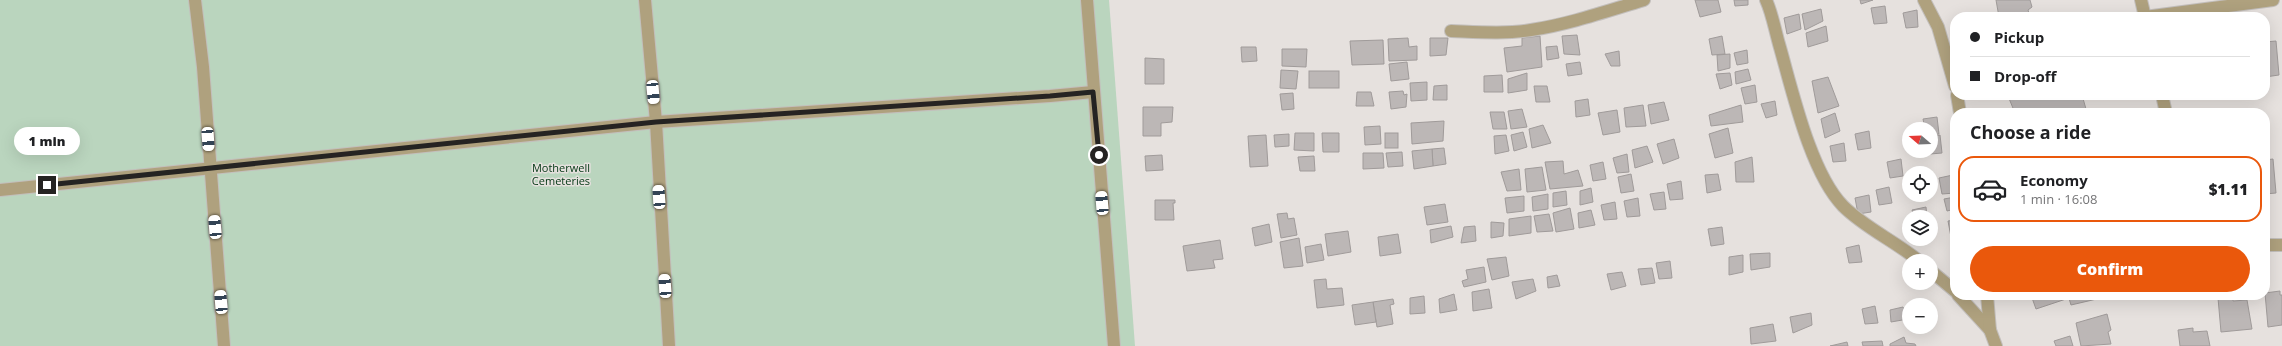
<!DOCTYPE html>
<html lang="en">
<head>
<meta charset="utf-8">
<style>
  body { margin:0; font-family:"Open Sans",sans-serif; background:#f2f2f2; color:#202124; height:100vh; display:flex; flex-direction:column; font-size:15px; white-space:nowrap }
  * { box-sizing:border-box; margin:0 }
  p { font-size:13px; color:#757577 }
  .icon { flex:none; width:22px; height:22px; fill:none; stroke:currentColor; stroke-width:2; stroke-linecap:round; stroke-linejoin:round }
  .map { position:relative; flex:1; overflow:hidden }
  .drawer { position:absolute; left:1950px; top:108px; width:320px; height:192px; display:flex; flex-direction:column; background:#fff; border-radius:16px; box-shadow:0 4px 16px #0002 }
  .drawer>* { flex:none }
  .hud { position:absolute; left:1950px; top:12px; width:320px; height:88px; border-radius:16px; box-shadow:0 4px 16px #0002; display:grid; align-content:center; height:88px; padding:0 20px; background:#fff }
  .needle { width:26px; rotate:289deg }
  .tools { position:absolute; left:1902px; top:122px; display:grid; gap:8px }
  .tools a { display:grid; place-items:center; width:36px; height:36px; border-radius:50%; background:#fff; box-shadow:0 4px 16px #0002; font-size:20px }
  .end { position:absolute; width:18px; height:18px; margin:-9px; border:5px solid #252322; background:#fff; box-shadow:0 0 0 2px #fff }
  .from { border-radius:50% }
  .bubble { position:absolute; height:28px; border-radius:14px; background:#fff; box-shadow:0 4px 16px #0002; font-size:13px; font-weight:800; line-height:28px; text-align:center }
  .car { position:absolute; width:12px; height:24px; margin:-12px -6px; border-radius:5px; box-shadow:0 0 3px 1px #0007; background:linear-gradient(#fff 24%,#345 0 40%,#fff 0 76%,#345 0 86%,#fff 0) }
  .hud b { display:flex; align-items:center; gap:14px; height:38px; font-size:15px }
  .hud b+b { border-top:1px solid #e0e0e0 }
  .hud i { width:10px; height:10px; background:#202124 }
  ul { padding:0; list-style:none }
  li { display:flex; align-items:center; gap:12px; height:66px; margin:0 8px 6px; padding:0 12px; border:2px solid #e0e0e0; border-radius:16px }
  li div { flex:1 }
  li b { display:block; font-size:15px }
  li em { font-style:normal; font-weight:800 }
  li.active { border-color:#ea580c }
  li>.icon { width:36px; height:36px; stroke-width:1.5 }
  h2 { padding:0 20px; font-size:18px; line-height:48px }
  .action { display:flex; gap:8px; margin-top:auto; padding:8px 20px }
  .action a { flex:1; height:46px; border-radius:24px; background:#ea580c; color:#fff; font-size:16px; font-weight:800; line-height:46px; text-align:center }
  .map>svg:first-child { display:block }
  .green { fill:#bad5be }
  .building { fill:#bcb7b6; stroke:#a09b9a }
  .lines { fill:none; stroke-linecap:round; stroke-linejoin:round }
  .service-casing { stroke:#c3bfbc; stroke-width:14 }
  .minor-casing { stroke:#c3bfbc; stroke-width:14 }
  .service { stroke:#afa17e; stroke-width:12 }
  .minor { stroke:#afa17e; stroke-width:12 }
  .route { stroke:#252322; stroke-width:5 }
  .labels { text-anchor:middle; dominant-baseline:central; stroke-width:3; stroke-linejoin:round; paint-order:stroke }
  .park-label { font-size:11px; fill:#003612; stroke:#e6e1de }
</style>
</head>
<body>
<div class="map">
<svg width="2282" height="346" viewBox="0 0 2282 346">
  <rect width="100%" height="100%" fill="#e6e1de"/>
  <polygon class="green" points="0,0 1109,0 1135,346 0,346"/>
  <g class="building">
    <polygon points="1695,0 1718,0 1721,12 1700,17"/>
    <polygon points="1734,0 1748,0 1748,5 1735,6"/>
    <polygon points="1860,0 1873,0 1861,4"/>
    <polygon points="1996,0 2030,0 2032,7 2028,10 2030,17 1999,17"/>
    <polygon points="1885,6 1887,23 1874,24 1871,8"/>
    <polygon points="1821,9 1823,21 1805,30 1802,14"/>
    <polygon points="1917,10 1918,27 1906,28 1903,13"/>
    <polygon points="1799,14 1801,29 1787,34 1784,18"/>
    <polygon points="1826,26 1828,41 1808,47 1806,33"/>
    <polygon points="1577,35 1580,55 1564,54 1562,36"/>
    <polygon points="1540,36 1542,67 1507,72 1504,48 1522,46 1522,38"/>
    <polygon points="1722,36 1725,54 1712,55 1709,39"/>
    <polygon points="1408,38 1409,47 1417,46 1417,60 1389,61 1388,39"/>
    <polygon points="1430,38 1448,38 1446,55 1430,56"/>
    <polygon points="1383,40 1384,64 1352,65 1350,41"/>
    <polygon points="2276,41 2279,75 2265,77 2265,42"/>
    <polygon points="1557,46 1559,58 1547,60 1546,47"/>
    <polygon points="1241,47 1256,47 1257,61 1242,62"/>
    <polygon points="1282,49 1307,49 1306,67 1282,66"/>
    <polygon points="1747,50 1748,63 1737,65 1734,53"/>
    <polygon points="1619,51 1620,66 1611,66 1605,54"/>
    <polygon points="1730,54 1730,68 1718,71 1717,55"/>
    <polygon points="1145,58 1164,59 1164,84 1145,84"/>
    <polygon points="1407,62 1409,79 1391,81 1389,64"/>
    <polygon points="1580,62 1582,74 1568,76 1566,64"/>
    <polygon points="1748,69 1751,80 1736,84 1735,72"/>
    <polygon points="1281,70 1298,71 1296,89 1280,88"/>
    <rect x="1309" y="71" width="30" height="17"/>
    <polygon points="1527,73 1527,90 1508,93 1508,79"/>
    <polygon points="1730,73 1732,85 1720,89 1716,74"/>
    <polygon points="1502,75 1503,92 1484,92 1484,76"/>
    <polygon points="1828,77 1839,106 1818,113 1812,81"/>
    <polygon points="1427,82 1427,100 1411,101 1410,83"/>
    <polygon points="1447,85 1447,100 1433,100 1434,86"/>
    <polygon points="1755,85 1757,102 1745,104 1741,88"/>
    <polygon points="1534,86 1547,86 1550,102 1536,102"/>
    <polygon points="1403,91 1404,95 1407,94 1406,107 1391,109 1389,92"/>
    <polygon points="1357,92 1371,92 1374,106 1356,106"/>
    <polygon points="1293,93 1294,109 1282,110 1280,94"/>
    <polygon points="2011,95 2082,95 2086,109 2065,113 2015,113 2008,96"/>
    <polygon points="1588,99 1590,115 1576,117 1575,101"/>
    <polygon points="1775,101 1777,115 1766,118 1761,104"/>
    <polygon points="1664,102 1669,120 1651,124 1648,105"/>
    <polygon points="1643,105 1646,126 1626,127 1624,108"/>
    <polygon points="1741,105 1743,122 1711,126 1709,115"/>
    <polygon points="1143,107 1173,107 1172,122 1161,123 1161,136 1143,136"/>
    <polygon points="1522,109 1527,127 1511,129 1508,111"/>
    <polygon points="1617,110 1620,132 1603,135 1598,113"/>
    <polygon points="1490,112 1504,112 1507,129 1493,129"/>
    <polygon points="1835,113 1840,131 1825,138 1821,119"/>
    <polygon points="1937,117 1939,134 1931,135 1931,129 1925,129 1923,119"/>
    <polygon points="1444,121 1443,141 1412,144 1411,123"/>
    <polygon points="1543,125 1551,143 1532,148 1529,129"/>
    <polygon points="1380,126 1381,144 1365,145 1364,127"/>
    <polygon points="1728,128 1733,153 1715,158 1709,134"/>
    <polygon points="1869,131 1871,148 1858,150 1855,134"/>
    <polygon points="1523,132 1527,147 1514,151 1511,135"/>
    <polygon points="1295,133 1314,133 1314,151 1294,150"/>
    <polygon points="1322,133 1339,133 1339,152 1323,152"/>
    <rect x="1385" y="133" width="13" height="15"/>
    <polygon points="1289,134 1289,146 1275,147 1274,135"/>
    <polygon points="1266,135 1268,166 1250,167 1248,136"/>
    <polygon points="1506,135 1509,151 1495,154 1494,136"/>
    <polygon points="1940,135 1942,153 1930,154 1931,137"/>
    <polygon points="1674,139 1679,158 1663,164 1657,144"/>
    <polygon points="1844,143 1846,161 1833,162 1830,146"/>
    <polygon points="1647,146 1653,162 1635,168 1632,150"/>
    <polygon points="1444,148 1446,164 1433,166 1432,149"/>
    <polygon points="1432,149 1433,166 1414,169 1412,151"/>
    <polygon points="1402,152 1403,166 1388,167 1386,153"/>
    <polygon points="1363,153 1383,153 1384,168 1363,169"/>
    <polygon points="1627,154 1629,172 1617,173 1613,158"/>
    <polygon points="1162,155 1163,170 1146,171 1145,156"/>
    <polygon points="1314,156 1315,171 1300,171 1298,157"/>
    <polygon points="1752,157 1754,182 1736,182 1735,162"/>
    <polygon points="1901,159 1903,176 1890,178 1887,162"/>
    <polygon points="2273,159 2276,193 2265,194 2265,160"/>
    <polygon points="1563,161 1564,174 1578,170 1583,186 1550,189 1545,162"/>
    <polygon points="1603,162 1606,179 1593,181 1590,165"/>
    <polygon points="1542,167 1546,190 1527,192 1525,169"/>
    <polygon points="1519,169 1521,190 1507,191 1501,172"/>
    <polygon points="1631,174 1634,191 1621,193 1618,177"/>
    <polygon points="1718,174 1721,190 1707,193 1705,175"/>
    <polygon points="1953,175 1955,193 1942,194 1939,178"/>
    <polygon points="1681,181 1683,199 1670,200 1667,184"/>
    <polygon points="1889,187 1892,203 1879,205 1876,190"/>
    <polygon points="1591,188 1593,202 1580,205 1580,191"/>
    <polygon points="1566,191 1567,205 1553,207 1553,193"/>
    <polygon points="1664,192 1666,209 1654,210 1650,194"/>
    <polygon points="1548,194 1548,209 1533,211 1532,197"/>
    <polygon points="1869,195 1871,212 1858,214 1855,198"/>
    <polygon points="1524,196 1524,211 1507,213 1505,198"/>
    <polygon points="1955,197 1955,209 1947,211 1944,199"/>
    <polygon points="1638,198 1640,216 1627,217 1624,201"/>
    <polygon points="1155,200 1175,200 1175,203 1173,203 1174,220 1155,220"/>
    <polygon points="1615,202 1617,219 1604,220 1601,205"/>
    <polygon points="1445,204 1448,222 1427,225 1424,207"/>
    <polygon points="1926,207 1927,217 1914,217 1912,210"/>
    <polygon points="1570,208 1574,229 1556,232 1553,213"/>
    <polygon points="1591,210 1595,225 1579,228 1578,213"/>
    <polygon points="1287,213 1288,219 1294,218 1297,235 1281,238 1277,214"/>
    <polygon points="1549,214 1553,231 1537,232 1534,216"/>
    <polygon points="1531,216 1531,233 1509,236 1509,219"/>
    <polygon points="1955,220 1955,237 1951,237 1948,221"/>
    <polygon points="1491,222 1504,223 1503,236 1491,238"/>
    <polygon points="1269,224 1272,242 1255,246 1252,228"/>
    <polygon points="1451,226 1453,237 1431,243 1430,230"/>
    <polygon points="1475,226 1476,241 1461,243 1464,227"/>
    <polygon points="1722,227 1724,244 1711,246 1708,229"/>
    <polygon points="1348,231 1351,252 1328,256 1325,234"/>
    <polygon points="1398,234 1401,253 1380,256 1378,237"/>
    <polygon points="1299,238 1303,266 1284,268 1280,242"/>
    <polygon points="1220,240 1223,259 1213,260 1215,268 1187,271 1183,246"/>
    <polygon points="1321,244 1324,260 1307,263 1305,247"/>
    <polygon points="1859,245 1862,262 1849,263 1846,248"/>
    <polygon points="1770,253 1770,267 1751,270 1750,254"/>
    <polygon points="1743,255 1743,272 1729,275 1729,257"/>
    <polygon points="1506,257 1509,276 1492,280 1487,259"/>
    <polygon points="1670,261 1672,278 1659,279 1656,263"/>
    <polygon points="1484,267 1486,282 1464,287 1462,281 1468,279 1466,270"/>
    <polygon points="1652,268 1655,283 1641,285 1638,269"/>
    <polygon points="1622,272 1626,286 1611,290 1607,274"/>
    <polygon points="1557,275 1560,286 1548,288 1547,277"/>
    <polygon points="1326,279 1327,289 1342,288 1344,305 1317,308 1314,280"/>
    <polygon points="1533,279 1536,291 1516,299 1512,282"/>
    <polygon points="1489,289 1492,308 1473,311 1472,292"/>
    <polygon points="2280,291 2280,295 2282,295 2282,325 2268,327 2265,293"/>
    <polygon points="1454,294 1457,310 1440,313 1439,299"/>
    <polygon points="2031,295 2064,295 2066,299 2036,309"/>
    <polygon points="2068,295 2100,295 2101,298 2071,305"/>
    <polygon points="2208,295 2223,295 2223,296 2209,299"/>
    <polygon points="1424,296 1425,313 1410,314 1410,298"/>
    <polygon points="2233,296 2233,301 2247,300 2252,329 2221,332 2218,298"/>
    <polygon points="1393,299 1394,304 1390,305 1393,324 1377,327 1373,302"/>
    <polygon points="1373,302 1376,322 1355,325 1352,305"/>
    <polygon points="1875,306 1878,323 1865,324 1862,309"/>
    <polygon points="1903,307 1908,319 1891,322 1890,310"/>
    <polygon points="1811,313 1812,325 1793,333 1790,317"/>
    <polygon points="2107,314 2111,330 2108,332 2111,344 2081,346 2076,323"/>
    <polygon points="1773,324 1776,341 1751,344 1750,328"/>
    <polygon points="2193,328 2193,332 2207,331 2210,346 2180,346 2178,330"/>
    <polygon points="2070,336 2073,346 2056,346 2054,341"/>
    <polygon points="1904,337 1906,343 1915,344 1916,346 1890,346 1890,344"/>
    <polygon points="1882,341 1883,346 1863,346 1862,342"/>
    <polygon points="1847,342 1848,346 1830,346"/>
  </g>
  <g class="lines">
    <defs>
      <g id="service">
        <polyline points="195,0 203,67 224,346"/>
        <polyline points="645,0 656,122 669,346"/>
        <polyline points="1087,0 1114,346"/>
        <polyline points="0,190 656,122 1050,96 1093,92"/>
      </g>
      <g id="minor">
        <path d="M1766,0c6,13 9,30 13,44 13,45 31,128 64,162 22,22 52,35 76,55"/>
        <polyline points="1924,0 1938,27 1955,86"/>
        <polyline points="2141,0 2145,17"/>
        <polyline points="2145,17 2273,0"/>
        <path d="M1451,31c27,1 54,3 80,-1 39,-6 76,-19 113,-30"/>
        <polyline points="1957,95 1960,113"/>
        <polyline points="2162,95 2166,113"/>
        <polyline points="2265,245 2282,245"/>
        <polyline points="1931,271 1955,291"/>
        <polyline points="1958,295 1990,330"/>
        <polyline points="1987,295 1990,330 1996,346"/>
      </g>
    </defs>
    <use href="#service" class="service-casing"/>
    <use href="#minor" class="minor-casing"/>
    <use href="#service" class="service"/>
    <use href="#minor" class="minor"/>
  </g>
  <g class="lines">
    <polyline class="route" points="47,185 656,122 1050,96 1093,92 1099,155"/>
  </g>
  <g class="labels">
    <g class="park-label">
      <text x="561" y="167">Motherwell<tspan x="561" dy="13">Cemeteries</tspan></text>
    </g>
  </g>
</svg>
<div class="tools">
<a><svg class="needle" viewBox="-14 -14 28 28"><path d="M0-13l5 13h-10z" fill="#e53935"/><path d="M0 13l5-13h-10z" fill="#757577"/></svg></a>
<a><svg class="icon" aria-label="locate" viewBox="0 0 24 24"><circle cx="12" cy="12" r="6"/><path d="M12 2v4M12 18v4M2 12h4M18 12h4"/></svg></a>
<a><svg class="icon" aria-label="layers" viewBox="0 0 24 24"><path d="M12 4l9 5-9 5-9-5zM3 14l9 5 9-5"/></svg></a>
<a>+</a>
<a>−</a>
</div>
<i class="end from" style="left:1099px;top:155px"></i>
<i class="end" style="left:47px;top:185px"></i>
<div class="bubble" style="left:14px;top:127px;width:66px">1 min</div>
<i class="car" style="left:653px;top:92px;rotate:175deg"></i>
<i class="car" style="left:208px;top:139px;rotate:176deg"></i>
<i class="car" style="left:659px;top:197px;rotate:356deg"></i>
<i class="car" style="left:1102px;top:203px;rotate:355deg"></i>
<i class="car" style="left:215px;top:227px;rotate:355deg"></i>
<i class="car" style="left:665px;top:286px;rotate:356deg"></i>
<i class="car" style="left:221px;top:302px;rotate:355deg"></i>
<div class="hud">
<b><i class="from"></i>Pickup</b>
<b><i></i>Drop-off</b>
</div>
<section class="drawer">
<h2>Choose a ride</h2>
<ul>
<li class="active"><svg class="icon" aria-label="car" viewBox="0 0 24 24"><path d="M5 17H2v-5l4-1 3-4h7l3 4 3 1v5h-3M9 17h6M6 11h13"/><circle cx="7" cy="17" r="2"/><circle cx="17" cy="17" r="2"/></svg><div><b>Economy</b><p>1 min · 16:08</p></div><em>$1.11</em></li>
</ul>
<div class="action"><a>Confirm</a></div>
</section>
</div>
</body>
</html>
